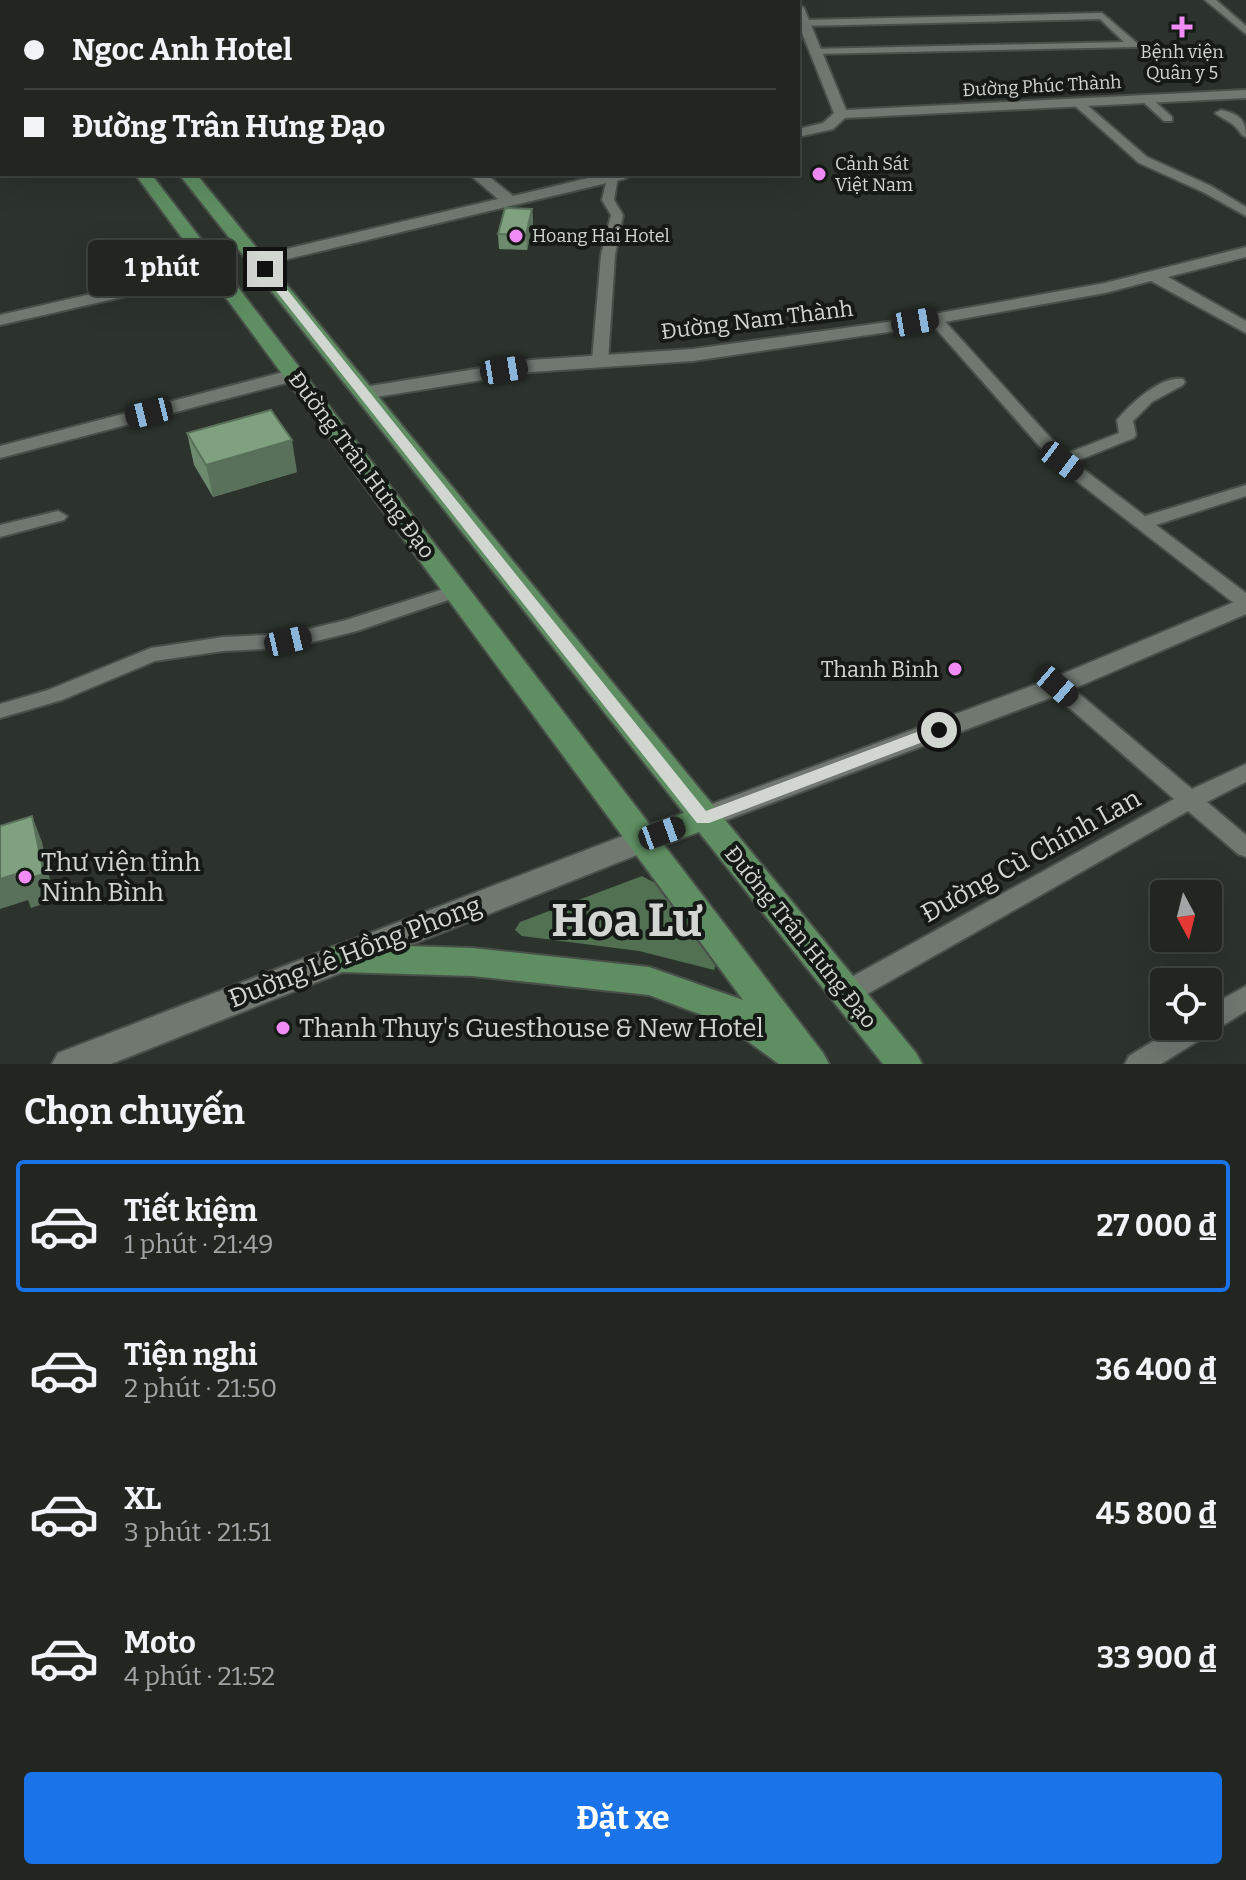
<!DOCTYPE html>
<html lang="vi">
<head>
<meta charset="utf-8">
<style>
  body { margin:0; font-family:Bitter,serif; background:#292e2a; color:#f1f3f6; height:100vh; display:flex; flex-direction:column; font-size:30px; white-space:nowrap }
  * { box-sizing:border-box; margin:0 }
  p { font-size:26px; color:#a2a5a5 }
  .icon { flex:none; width:44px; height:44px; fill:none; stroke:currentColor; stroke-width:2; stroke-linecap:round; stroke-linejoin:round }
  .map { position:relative; height:1064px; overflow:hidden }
  .side { display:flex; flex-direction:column; background:#212621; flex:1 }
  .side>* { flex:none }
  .top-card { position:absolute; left:0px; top:0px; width:800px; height:176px; box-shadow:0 8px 32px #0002,0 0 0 2px #3e433f; display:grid; align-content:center; height:176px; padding:0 24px; background:#212621 }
  .needle { width:52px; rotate:173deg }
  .fabs { position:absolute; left:1150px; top:880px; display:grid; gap:16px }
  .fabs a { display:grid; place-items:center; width:72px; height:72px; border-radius:8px; background:#212621; box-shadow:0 8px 32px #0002,0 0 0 2px #3e433f; font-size:40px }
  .end { position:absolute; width:36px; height:36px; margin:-18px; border:10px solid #d1d6d1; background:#111; box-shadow:0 0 0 4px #111 }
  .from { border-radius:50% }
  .bubble { position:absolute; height:56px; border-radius:8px; background:#212621; box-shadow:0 8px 32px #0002,0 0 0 2px #3e433f; font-size:26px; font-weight:700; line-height:56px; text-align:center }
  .car { position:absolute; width:24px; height:48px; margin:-24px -12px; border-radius:10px; box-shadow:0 0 6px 2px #0007; background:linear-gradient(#222 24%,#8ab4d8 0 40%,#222 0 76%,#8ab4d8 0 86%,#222 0) }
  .top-card b { display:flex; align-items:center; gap:28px; height:76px; font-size:30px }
  .top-card b+b { border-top:2px solid #3e433f }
  .top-card i { width:20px; height:20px; background:#f1f3f6 }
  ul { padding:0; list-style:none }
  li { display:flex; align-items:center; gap:24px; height:132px; margin:0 16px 12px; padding:0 8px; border:4px solid transparent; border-radius:8px }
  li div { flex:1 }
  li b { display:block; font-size:30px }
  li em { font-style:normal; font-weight:700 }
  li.selected { border-color:#1a73e8 }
  li>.icon { width:72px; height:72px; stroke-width:1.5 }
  h2 { padding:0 24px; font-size:36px; line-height:96px }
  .cta { display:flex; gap:16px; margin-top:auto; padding:16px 24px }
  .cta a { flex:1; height:92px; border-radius:8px; background:#1a73e8; color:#fff; font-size:32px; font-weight:700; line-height:92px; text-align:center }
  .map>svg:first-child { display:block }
  .forest { fill:#517152 }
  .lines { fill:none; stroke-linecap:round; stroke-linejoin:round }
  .minor-casing { stroke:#494f49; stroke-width:4 }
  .tertiary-casing { stroke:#494f49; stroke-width:4 }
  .secondary-casing { stroke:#494f49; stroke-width:4 }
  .trunk-casing { stroke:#494f49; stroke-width:4 }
  .minor { fill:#707870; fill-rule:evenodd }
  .tertiary { fill:#707870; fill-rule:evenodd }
  .secondary { fill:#707870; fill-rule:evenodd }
  .trunk { fill:#5e8e62; fill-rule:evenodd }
  .wall { fill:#6d8a6e }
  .shaded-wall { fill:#59715a }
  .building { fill:#7fa180; stroke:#59715a; stroke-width:2 }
  .route { fill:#d1d6d1 }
  .poi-dot { fill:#f18bf5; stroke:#161a16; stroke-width:3 }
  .labels { text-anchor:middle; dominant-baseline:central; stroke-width:8; stroke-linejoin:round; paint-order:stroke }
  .far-poi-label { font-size:18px; fill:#d1d6d1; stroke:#161a16; text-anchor:start }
  .far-street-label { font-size:18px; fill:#d1d6d1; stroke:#161a16 }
  .street-label { font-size:22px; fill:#d1d6d1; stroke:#161a16 }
  .poi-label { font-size:22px; fill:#d1d6d1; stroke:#161a16; text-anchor:end }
  .near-street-label { font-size:26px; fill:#d1d6d1; stroke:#161a16 }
  .near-poi-label { font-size:26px; fill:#d1d6d1; stroke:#161a16; text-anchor:start }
  .near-town-label { font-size:46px; font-weight:bold; fill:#d1d6d1; stroke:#161a16 }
</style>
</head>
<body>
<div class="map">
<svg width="1246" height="1064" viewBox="0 0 1246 1064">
  <rect width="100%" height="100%" fill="#2c332c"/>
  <polygon class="forest" points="642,876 655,883 716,965 714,970 639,951 522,936 515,930 520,922"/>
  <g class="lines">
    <defs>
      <g id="minor">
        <polygon points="122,0 132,0 134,2 124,2"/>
        <polygon points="618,0 713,0 616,2"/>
        <polygon points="1205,0 1216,0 1246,26 1246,34"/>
        <polygon points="1102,13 1137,43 1137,47 814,54 810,53 810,49 1124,42 1100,19 803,26 798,23 803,20"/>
        <polygon points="1142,97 1150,97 1172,117 1172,121 1164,121 1142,101"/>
        <polygon points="1073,100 1081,100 1147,157 1211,186 1246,207 1246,216 1203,192 1139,163 1073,104"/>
        <path d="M1221,110c17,4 25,8 25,27l-4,-2c-11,-16 -14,-12 -27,-22z"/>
        <polygon points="2,137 2,145 0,146 0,138"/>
        <polygon points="608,174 618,177 614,200 623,215 615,255 608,361 600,366 592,361 601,255 611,215 602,200"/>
        <path d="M935,315l5,1 125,138 54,-21 -2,-13c13,-16 44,-45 66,-41l2,3 -2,3 -31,17 -19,19 3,14 -2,3 -60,24 71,54 101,-31v11l-90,29 90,68v16l-7,-2 -183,-142 -126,-143 -2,-3z"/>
        <polygon points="58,511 67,516 64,520 0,537 0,525"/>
        <polygon points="456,585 463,587 465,591 463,595 357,631 288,648 223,651 155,661 62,700 0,718 0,704 48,690 151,648 223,637 288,634 346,620"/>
        <polygon points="1057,679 1064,681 1192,789 1246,764 1246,782 1207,802 1246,835 1246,857 1238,854 1188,811 855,1001 846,1004 837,1001 833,993 837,985 1174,799 1050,691 1047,686 1050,681"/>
        <polygon points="1246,986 1246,1011 1161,1064 1125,1064 1129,1056 1178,1026 1208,1026 1208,1007"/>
      </g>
      <g id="tertiary">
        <polygon points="265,0 277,0 279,2 267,2"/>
        <rect x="514" y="0" width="12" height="2"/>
        <polygon points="798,4 804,8 846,110 1246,90 1246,98 845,118 833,129 798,137 798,129 823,123 834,113 798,23"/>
        <polygon points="2,23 2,31 0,32 0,24"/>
        <polygon points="469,174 486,174 513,196 605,174 632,174 624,179 258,266 250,261 252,257 498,199"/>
        <polygon points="1246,247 1246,257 1168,277 1246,321 1246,333 1151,281 1105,293 895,331 693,361 531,372 364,399 354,393 364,387 531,360 693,349 895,321 1105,283"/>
        <polygon points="217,265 225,270 223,274 0,325 0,315"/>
        <polygon points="295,369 304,375 302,379 0,458 0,446"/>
        <polygon points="1246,597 1246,614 1066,692 713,825 703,829 693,825 689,818 693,811 1048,680"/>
      </g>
      <polygon id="secondary" points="641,829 652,833 656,841 652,849 111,1064 52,1064 58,1053"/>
      <g id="trunk">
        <polygon points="5,0 18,0 19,2 6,2"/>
        <polygon points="39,0 51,0 52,2 40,2"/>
        <polygon points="135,174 151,174 650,825 684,813 179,174 196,174 916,1053 922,1064 883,1064 699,832 664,845 823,1053 829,1064 779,1064 723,1023 649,995 472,976 341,972 329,968 325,958 329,948 341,944 472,948 649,967 743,1000"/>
      </g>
    </defs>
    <use href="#minor" class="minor-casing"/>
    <use href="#tertiary" class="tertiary-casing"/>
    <use href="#secondary" class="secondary-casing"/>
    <use href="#trunk" class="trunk-casing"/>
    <use href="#minor" class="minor"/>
    <use href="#tertiary" class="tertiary"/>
    <use href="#secondary" class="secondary"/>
    <use href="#trunk" class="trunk"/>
  </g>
  <g class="wall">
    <polygon points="532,209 533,223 527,250 499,249 498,234"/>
    <polygon points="187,433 297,472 213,497 194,465"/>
  </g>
  <g class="shaded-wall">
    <polygon points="532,209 533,223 527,250 526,235"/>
    <polygon points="292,440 297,472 213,497 206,465"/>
    <polygon points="32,816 42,842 54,900 31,908 28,900 0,909 0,879"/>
  </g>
  <g class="building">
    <polygon points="505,208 532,209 526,235 498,234"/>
    <polygon points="271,410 292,440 206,465 187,433"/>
    <polygon points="32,816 44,874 20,881 19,873 0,879 0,826"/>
  </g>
  <polygon class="route" points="261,267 269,267 706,811 933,726 944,726 944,734 709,823 697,823 261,272"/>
  <g class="poi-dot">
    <path d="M1178 15h8v8h8v8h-8v8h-8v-8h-8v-8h8z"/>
    <circle cx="819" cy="174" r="8"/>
    <circle cx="516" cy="236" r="8"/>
    <circle cx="955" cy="669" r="8"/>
    <circle cx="25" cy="877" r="8"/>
    <circle cx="283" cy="1028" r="8"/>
  </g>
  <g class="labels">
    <g class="far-poi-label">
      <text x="1182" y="52" text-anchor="middle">Bệnh viện<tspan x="1182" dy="21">Quân y 5</tspan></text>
      <text x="835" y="164">Cảnh Sát<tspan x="835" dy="21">Việt Nam</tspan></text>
      <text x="532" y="236">Hoang Hai Hotel</text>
    </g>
    <g class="far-street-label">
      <text transform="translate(1042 86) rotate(-3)">Đường Phúc Thành</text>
    </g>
    <g class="street-label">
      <text transform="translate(757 320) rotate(-7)">Đường Nam Thành</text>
      <text transform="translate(362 465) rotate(53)">Đường Trân Hưng Đạo</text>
      <text transform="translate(801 937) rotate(51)">Đường Trân Hưng Đạo</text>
    </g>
    <g class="poi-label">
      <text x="939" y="669">Thanh Binh</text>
    </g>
    <g class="near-street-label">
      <text transform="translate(1031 856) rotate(-29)">Đường Cù Chính Lan</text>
      <text transform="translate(355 952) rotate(-21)">Đuờng Lê Hồng Phong</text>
    </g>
    <g class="near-poi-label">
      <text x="41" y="862">Thư viện tỉnh<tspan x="41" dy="30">Ninh Bình</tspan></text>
      <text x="299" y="1028">Thanh Thuy's Guesthouse &amp; New Hotel</text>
    </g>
    <g class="near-town-label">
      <text x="627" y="920">Hoa Lư</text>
    </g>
  </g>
</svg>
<div class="fabs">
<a><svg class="needle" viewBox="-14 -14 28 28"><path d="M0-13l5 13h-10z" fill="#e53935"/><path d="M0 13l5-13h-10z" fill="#a2a5a5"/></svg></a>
<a><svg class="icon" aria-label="locate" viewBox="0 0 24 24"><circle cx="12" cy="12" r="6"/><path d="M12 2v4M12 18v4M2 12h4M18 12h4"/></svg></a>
</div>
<i class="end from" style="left:939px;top:730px"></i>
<i class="end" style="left:265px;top:269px"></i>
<div class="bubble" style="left:88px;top:240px;width:148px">1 phút</div>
<i class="car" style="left:915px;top:322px;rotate:80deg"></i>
<i class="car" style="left:504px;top:370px;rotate:81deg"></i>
<i class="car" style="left:149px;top:413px;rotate:256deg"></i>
<i class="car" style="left:1062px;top:461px;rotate:127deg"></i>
<i class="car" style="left:288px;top:641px;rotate:77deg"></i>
<i class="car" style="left:1057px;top:686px;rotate:131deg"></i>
<i class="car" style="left:662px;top:833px;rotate:70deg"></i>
<div class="top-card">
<b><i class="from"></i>Ngoc Anh Hotel</b>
<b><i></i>Đường Trân Hưng Đạo</b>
</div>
</div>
<section class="side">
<h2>Chọn chuyến</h2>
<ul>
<li class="selected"><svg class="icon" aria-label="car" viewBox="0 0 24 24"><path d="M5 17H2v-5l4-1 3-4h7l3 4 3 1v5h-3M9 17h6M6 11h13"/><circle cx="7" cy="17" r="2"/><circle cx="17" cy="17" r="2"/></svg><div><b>Tiết kiệm</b><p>1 phút · 21:49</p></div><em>27 000 ₫</em></li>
<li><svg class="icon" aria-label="car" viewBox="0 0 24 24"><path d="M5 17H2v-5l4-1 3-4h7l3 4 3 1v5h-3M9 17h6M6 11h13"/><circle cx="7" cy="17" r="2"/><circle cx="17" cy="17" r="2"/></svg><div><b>Tiện nghi</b><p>2 phút · 21:50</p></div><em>36 400 ₫</em></li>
<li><svg class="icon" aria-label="car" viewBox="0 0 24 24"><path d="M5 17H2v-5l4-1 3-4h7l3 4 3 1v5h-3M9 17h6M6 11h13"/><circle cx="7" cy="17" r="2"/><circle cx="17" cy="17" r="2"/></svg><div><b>XL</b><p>3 phút · 21:51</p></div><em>45 800 ₫</em></li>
<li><svg class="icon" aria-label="car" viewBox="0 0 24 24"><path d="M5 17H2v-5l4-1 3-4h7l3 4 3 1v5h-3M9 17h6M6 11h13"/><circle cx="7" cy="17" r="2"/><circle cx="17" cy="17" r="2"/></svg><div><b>Moto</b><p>4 phút · 21:52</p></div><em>33 900 ₫</em></li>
</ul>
<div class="cta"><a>Đặt xe</a></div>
</section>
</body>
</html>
